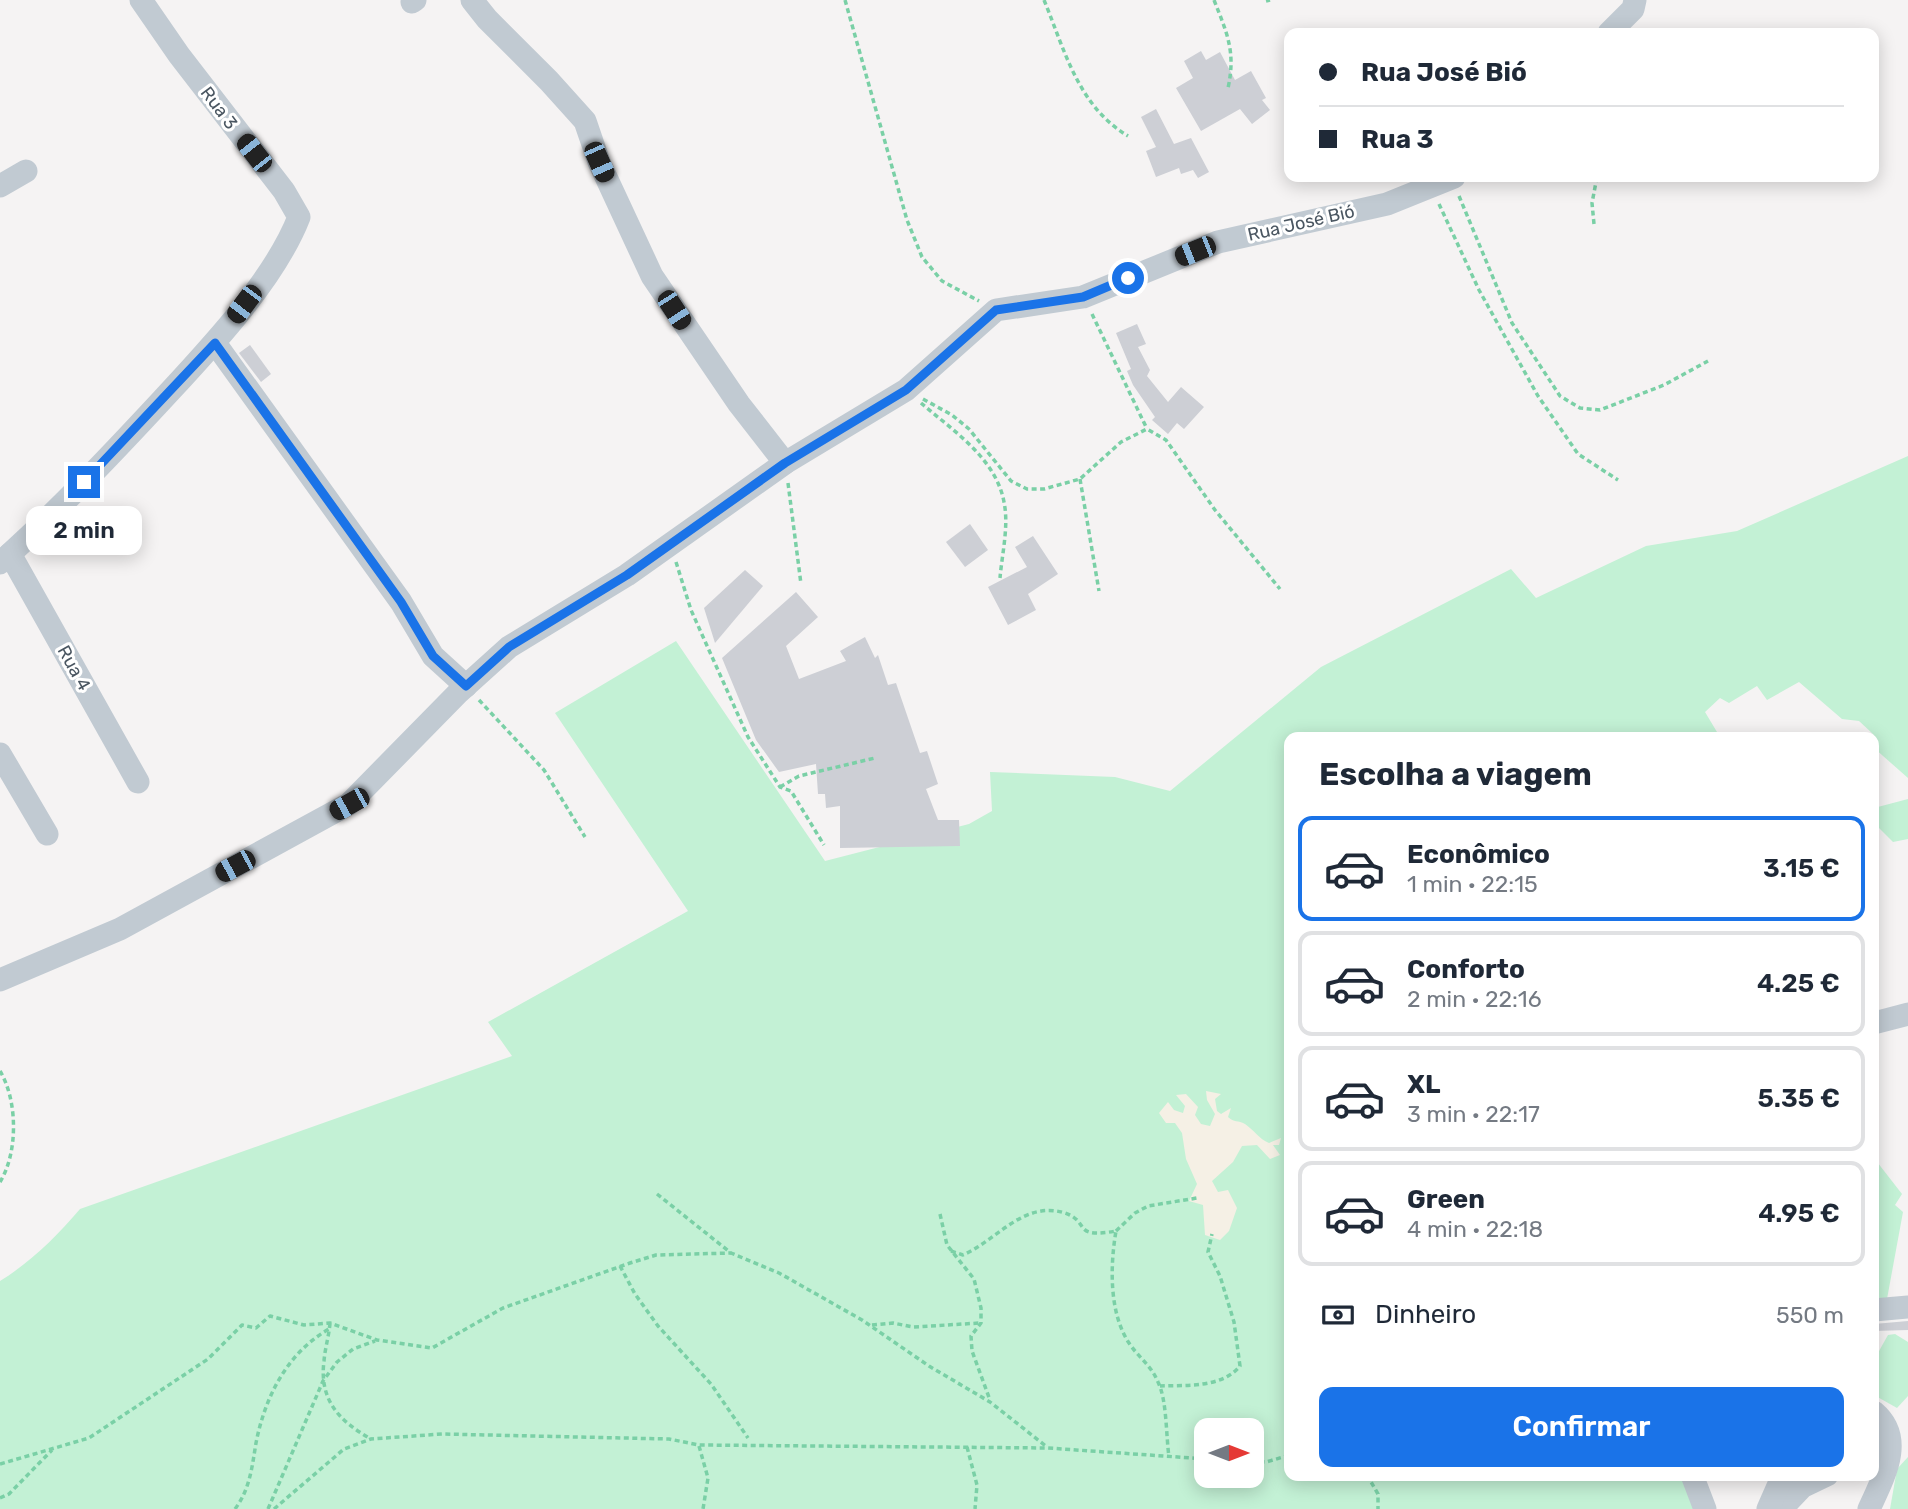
<!DOCTYPE html>
<html lang="pt">
<head>
<meta charset="utf-8">
<style>
  body { margin:0; font-family:Rubik,sans-serif; background:#f2f2f3; color:#1f2937; height:100vh; display:flex; flex-direction:column; font-size:26px; white-space:nowrap }
  * { box-sizing:border-box; margin:0 }
  p { font-size:23px; color:#747a83 }
  .icon { flex:none; width:38px; height:38px; fill:none; stroke:currentColor; stroke-width:2; stroke-linecap:round; stroke-linejoin:round }
  .map { position:relative; flex:1; overflow:hidden }
  .details { position:absolute; left:1284px; top:732px; width:595px; height:749px; display:flex; flex-direction:column; background:#fff; border-radius:14px; box-shadow:0 4px 18px #0003 }
  .details>* { flex:none }
  .hud { position:absolute; left:1284px; top:28px; width:595px; height:154px; border-radius:14px; box-shadow:0 4px 18px #0003; display:grid; align-content:center; height:154px; padding:0 35px; background:#fff }
  .needle { width:46px; rotate:90deg }
  .buttons { position:absolute; left:1194px; top:1418px; display:grid; gap:14px }
  .buttons a { display:grid; place-items:center; width:70px; height:70px; border-radius:14px; background:#fff; box-shadow:0 4px 18px #0003; font-size:35px }
  .end { position:absolute; width:32px; height:32px; margin:-16px; border:9px solid #1a73e8; background:#fff; box-shadow:0 0 0 4px #fff }
  .from { border-radius:50% }
  .bubble { position:absolute; height:49px; border-radius:14px; background:#fff; box-shadow:0 4px 18px #0003; font-size:23px; font-weight:600; line-height:49px; text-align:center }
  .car { position:absolute; width:21px; height:42px; margin:-21px -10px; border-radius:9px; box-shadow:0 0 5px 2px #0007; background:linear-gradient(#222 24%,#8ab4d8 0 40%,#222 0 76%,#8ab4d8 0 86%,#222 0) }
  .hud b { display:flex; align-items:center; gap:24px; height:66px; font-size:26px }
  .hud b+b { border-top:2px solid #e0e1e3 }
  .hud i { width:18px; height:18px; background:#1f2937 }
  ul { padding:0; list-style:none }
  li { display:flex; align-items:center; gap:21px; height:105px; margin:0 14px 10px; padding:0 21px; border:4px solid #e0e1e3; border-radius:14px }
  li div { flex:1 }
  li b { display:block; font-size:26px }
  li em { font-style:normal; font-weight:600 }
  li.active { border-color:#1a73e8 }
  li>.icon { width:63px; height:63px; stroke-width:1.5 }
  h2 { padding:0 35px; font-size:32px; line-height:84px }
  .pay { display:flex; align-items:center; gap:18px; height:77px; padding:0 35px; font-size:26px }
  .pay p { margin-inline-start:auto }
  .cta { display:flex; gap:14px; margin-top:auto; padding:14px 35px }
  .cta a { flex:1; height:80px; border-radius:14px; background:#1a73e8; color:#fff; font-size:28px; font-weight:600; line-height:80px; text-align:center }
  .map>svg:first-child { display:block }
  .green { fill:#c3f1d5; fill-rule:evenodd }
  .sand { fill:#f5f0e5 }
  .building { fill:#cdcfd5 }
  .lines { fill:none; stroke-linecap:round; stroke-linejoin:round }
  .path { stroke:#7ad0a6; stroke-width:3.5; stroke-dasharray:5 3.5; stroke-linecap:butt }
  .minor { stroke:#c1cad2; stroke-width:23 }
  .route { stroke:#1a73e8; stroke-width:9 }
  .labels { text-anchor:middle; dominant-baseline:central; stroke-width:6; stroke-linejoin:round; paint-order:stroke }
  .street-label { font-size:18px; fill:#4a5661; stroke:#fff }
</style>
</head>
<body>
<div class="map">
<svg width="1908" height="1509" viewBox="0 0 1908 1509">
  <rect width="100%" height="100%" fill="#f5f3f3"/>
  <g class="green">
    <path d="M1908,456v322l-34,-30 -1,-14 -14,-13 -17,-2 -43,-37 -32,18 -10,-14 -28,17 -9,-5 -15,14 15,25h-430v738h412l11,34h-1713v-228c31,-19 57,-45 80,-72l432,-153 -24,-34 200,-111 -133,-198 121,-72 149,220 144,-37 23,-13 -2,-39 125,5 55,14 151,-124 190,-98 25,29 110,-52 91,-15zM1206,1430h45v45h-45z"/>
    <polygon points="1908,799 1908,839 1893,842 1874,823 1874,808"/>
    <polygon points="1874,1158 1902,1194 1895,1205 1903,1212 1887,1299 1874,1303"/>
    <polygon points="1895,1334 1908,1342 1908,1396 1897,1408 1874,1395 1874,1360 1888,1335"/>
    <polygon points="1908,1457 1908,1509 1890,1509 1897,1469"/>
  </g>
  <path class="sand" d="M1206,1091l15,3 -6,5 2,12 4,3 10,-6 -3,9c6,6 10,3 17,7 9,6 14,15 24,19l12,-5 -2,7h-6l7,10 -10,4 -13,-14 -15,1 -9,16 -21,19 6,11 10,-2 9,18 -8,23 -9,9 -15,-5 -2,-30 -14,-4 8,-17 -11,-25 -4,-26 -7,-10h-9l-7,-10 9,-11 6,8 9,3 2,-7 -9,-11 10,-1 12,13 -3,8 6,9 9,2 5,-12 -8,-14z"/>
  <g class="building">
    <polygon points="1201,51 1206,60 1220,52 1235,80 1251,71 1266,98 1262,100 1270,110 1252,124 1240,109 1201,131 1176,88 1193,78 1184,61"/>
    <polygon points="1156,109 1174,144 1191,138 1209,172 1198,178 1193,170 1181,174 1179,168 1156,177 1146,151 1156,147 1141,117"/>
    <polygon points="1137,324 1146,344 1138,347 1150,370 1147,376 1168,402 1181,387 1204,407 1184,429 1177,423 1168,434 1152,420 1155,417 1133,385 1127,371 1131,369 1116,333"/>
    <polygon points="250,345 271,374 261,382 239,353"/>
    <polygon points="970,524 988,550 965,567 946,542"/>
    <polygon points="1033,536 1058,574 1028,594 1036,610 1008,625 988,587 1027,567 1015,547"/>
    <polygon points="745,570 763,586 715,643 704,608"/>
    <polygon points="796,592 818,617 786,646 799,679 846,661 840,651 865,637 875,658 878,655 888,685 896,683 920,753 927,751 938,784 926,789 938,820 959,820 960,846 840,848 840,806 826,808 825,794 818,794 816,764 779,772 756,740 722,658"/>
    <polygon points="1908,1321 1908,1330 1874,1331 1874,1324"/>
  </g>
  <g class="lines">
    <g class="path">
      <polyline points="845,0 907,220 922,257 942,281 979,301"/>
      <path d="M1044,0c21,51 34,106 84,136"/>
      <path d="M1214,0c13,33 22,52 14,88"/>
      <polyline points="1266,1 1270,0"/>
      <polyline points="1459,196 1512,323 1560,396 1580,408 1600,410 1664,385 1708,361"/>
      <polyline points="1439,204 1479,290 1538,396 1578,454 1618,480"/>
      <polyline points="1594,224 1592,203 1597,177"/>
      <polyline points="1092,314 1147,429"/>
      <polyline points="923,399 952,415 969,429 1011,481 1027,489 1044,489 1080,479 1121,442 1147,429 1166,440 1215,510 1280,589"/>
      <path d="M921,403c31,27 75,55 83,99 5,24 -2,52 -4,76"/>
      <polyline points="1080,479 1099,591"/>
      <polyline points="788,483 801,584"/>
      <polyline points="676,562 691,610 748,737 780,787 791,791 824,845"/>
      <polyline points="479,700 544,770 585,837"/>
      <polyline points="780,787 799,776 875,758"/>
      <path d="M0,1071c18,30 18,82 0,111"/>
      <polyline points="657,1194 731,1253 779,1273 862,1320 929,1366 990,1402 1047,1447"/>
      <polyline points="940,1214 947,1245 974,1279 981,1308 981,1323 971,1336 972,1351 990,1400"/>
      <polyline points="1116,1231 1135,1213 1148,1206 1197,1198"/>
      <path d="M951,1251l12,4c34,-15 61,-55 102,-42 26,9 6,26 51,18 -6,35 -7,82 13,112 9,14 22,22 29,39 9,18 8,54 11,75"/>
      <polyline points="620,1266 635,1294 658,1326 711,1384 748,1438"/>
      <path d="M330,1323c-1,13 -5,25 -6,38 -5,39 15,60 47,78"/>
      <polyline points="872,1325 893,1323 913,1327 980,1323"/>
      <path d="M1160,1386c27,-1 62,2 80,-20l-6,-44 -14,-46 -12,-24 4,-18"/>
      <polyline points="699,1446 708,1478 703,1509"/>
      <polyline points="967,1447 977,1485 975,1509"/>
      <polyline points="1251,1461 1266,1462 1290,1455"/>
      <polyline points="0,1464 89,1438 208,1359 242,1325 256,1328 270,1316 304,1325 330,1323 377,1340 432,1348 503,1308 630,1263 656,1255 731,1253"/>
      <polyline points="1367,1475 1378,1494 1378,1509"/>
      <polyline points="0,1498 9,1494 52,1450"/>
      <path d="M235,1509c15,-20 17,-42 21,-66 9,-46 31,-90 73,-114"/>
      <polyline points="268,1509 323,1381 337,1362 353,1349 375,1341"/>
      <polyline points="274,1509 344,1449 371,1439 442,1434 669,1439 699,1445 1048,1448 1206,1459"/>
    </g>
    <g class="minor">
      <polyline points="472,0 487,19 549,81 585,121 599,162 652,276 739,404 785,463"/>
      <polyline points="412,2 415,0"/>
      <polyline points="1609,33 1633,9 1635,0"/>
      <polyline points="0,186 26,171"/>
      <polyline points="215,343 401,602 433,656 466,686"/>
      <polyline points="10,554 138,782"/>
      <path d="M0,563c57,-51 110,-107 162,-163 47,-51 112,-119 137,-183l-15,-26 -105,-136 -38,-55"/>
      <polyline points="0,754 47,834"/>
      <polyline points="0,980 120,929 349,804 458,693 509,647 627,575 785,463 906,390 996,310 1083,297 1218,242 1387,204 1454,177"/>
      <polyline points="1874,1023 1908,1014"/>
      <polyline points="1874,1310 1908,1307"/>
      <polyline points="1692,1475 1705,1509"/>
      <polyline points="1770,1508 1786,1504 1802,1487 1827,1475"/>
      <polyline points="1768,1509 1783,1475"/>
      <path d="M1869,1509c14,-31 37,-70 5,-97"/>
    </g>
  </g>
  <g class="lines">
    <polyline class="route" points="84,482 215,343 401,602 433,656 466,686 509,647 627,575 785,463 906,390 996,310 1083,297 1128,278"/>
  </g>
  <g class="labels">
    <g class="street-label">
      <text transform="translate(219 108) rotate(53)">Rua 3</text>
      <text transform="translate(1301 223) rotate(-13)">Rua José Bió</text>
      <text transform="translate(74 668) rotate(61)">Rua 4</text>
    </g>
  </g>
</svg>
<div class="buttons">
<a><svg class="needle" viewBox="-14 -14 28 28"><path d="M0-13l5 13h-10z" fill="#e53935"/><path d="M0 13l5-13h-10z" fill="#747a83"/></svg></a>
</div>
<i class="end from" style="left:1128px;top:278px"></i>
<i class="end" style="left:84px;top:482px"></i>
<div class="bubble" style="left:26px;top:506px;width:116px">2 min</div>
<i class="car" style="left:254px;top:153px;rotate:322deg"></i>
<i class="car" style="left:599px;top:162px;rotate:156deg"></i>
<i class="car" style="left:1195px;top:251px;rotate:248deg"></i>
<i class="car" style="left:244px;top:304px;rotate:217deg"></i>
<i class="car" style="left:674px;top:310px;rotate:147deg"></i>
<i class="car" style="left:349px;top:804px;rotate:241deg"></i>
<i class="car" style="left:235px;top:866px;rotate:242deg"></i>
<div class="hud">
<b><i class="from"></i>Rua José Bió</b>
<b><i></i>Rua 3</b>
</div>
<section class="details">
<h2>Escolha a viagem</h2>
<ul>
<li class="active"><svg class="icon" aria-label="car" viewBox="0 0 24 24"><path d="M5 17H2v-5l4-1 3-4h7l3 4 3 1v5h-3M9 17h6M6 11h13"/><circle cx="7" cy="17" r="2"/><circle cx="17" cy="17" r="2"/></svg><div><b>Econômico</b><p>1 min · 22:15</p></div><em>3.15 €</em></li>
<li><svg class="icon" aria-label="car" viewBox="0 0 24 24"><path d="M5 17H2v-5l4-1 3-4h7l3 4 3 1v5h-3M9 17h6M6 11h13"/><circle cx="7" cy="17" r="2"/><circle cx="17" cy="17" r="2"/></svg><div><b>Conforto</b><p>2 min · 22:16</p></div><em>4.25 €</em></li>
<li><svg class="icon" aria-label="car" viewBox="0 0 24 24"><path d="M5 17H2v-5l4-1 3-4h7l3 4 3 1v5h-3M9 17h6M6 11h13"/><circle cx="7" cy="17" r="2"/><circle cx="17" cy="17" r="2"/></svg><div><b>XL</b><p>3 min · 22:17</p></div><em>5.35 €</em></li>
<li><svg class="icon" aria-label="car" viewBox="0 0 24 24"><path d="M5 17H2v-5l4-1 3-4h7l3 4 3 1v5h-3M9 17h6M6 11h13"/><circle cx="7" cy="17" r="2"/><circle cx="17" cy="17" r="2"/></svg><div><b>Green</b><p>4 min · 22:18</p></div><em>4.95 €</em></li>
</ul>
<div class="pay"><svg class="icon" aria-label="cash" viewBox="0 0 24 24"><path d="M3 7h18v10H3z"/><circle cx="12" cy="12" r="2"/></svg>Dinheiro<p>550 m</p></div>
<div class="cta"><a>Confirmar</a></div>
</section>
</div>
</body>
</html>
